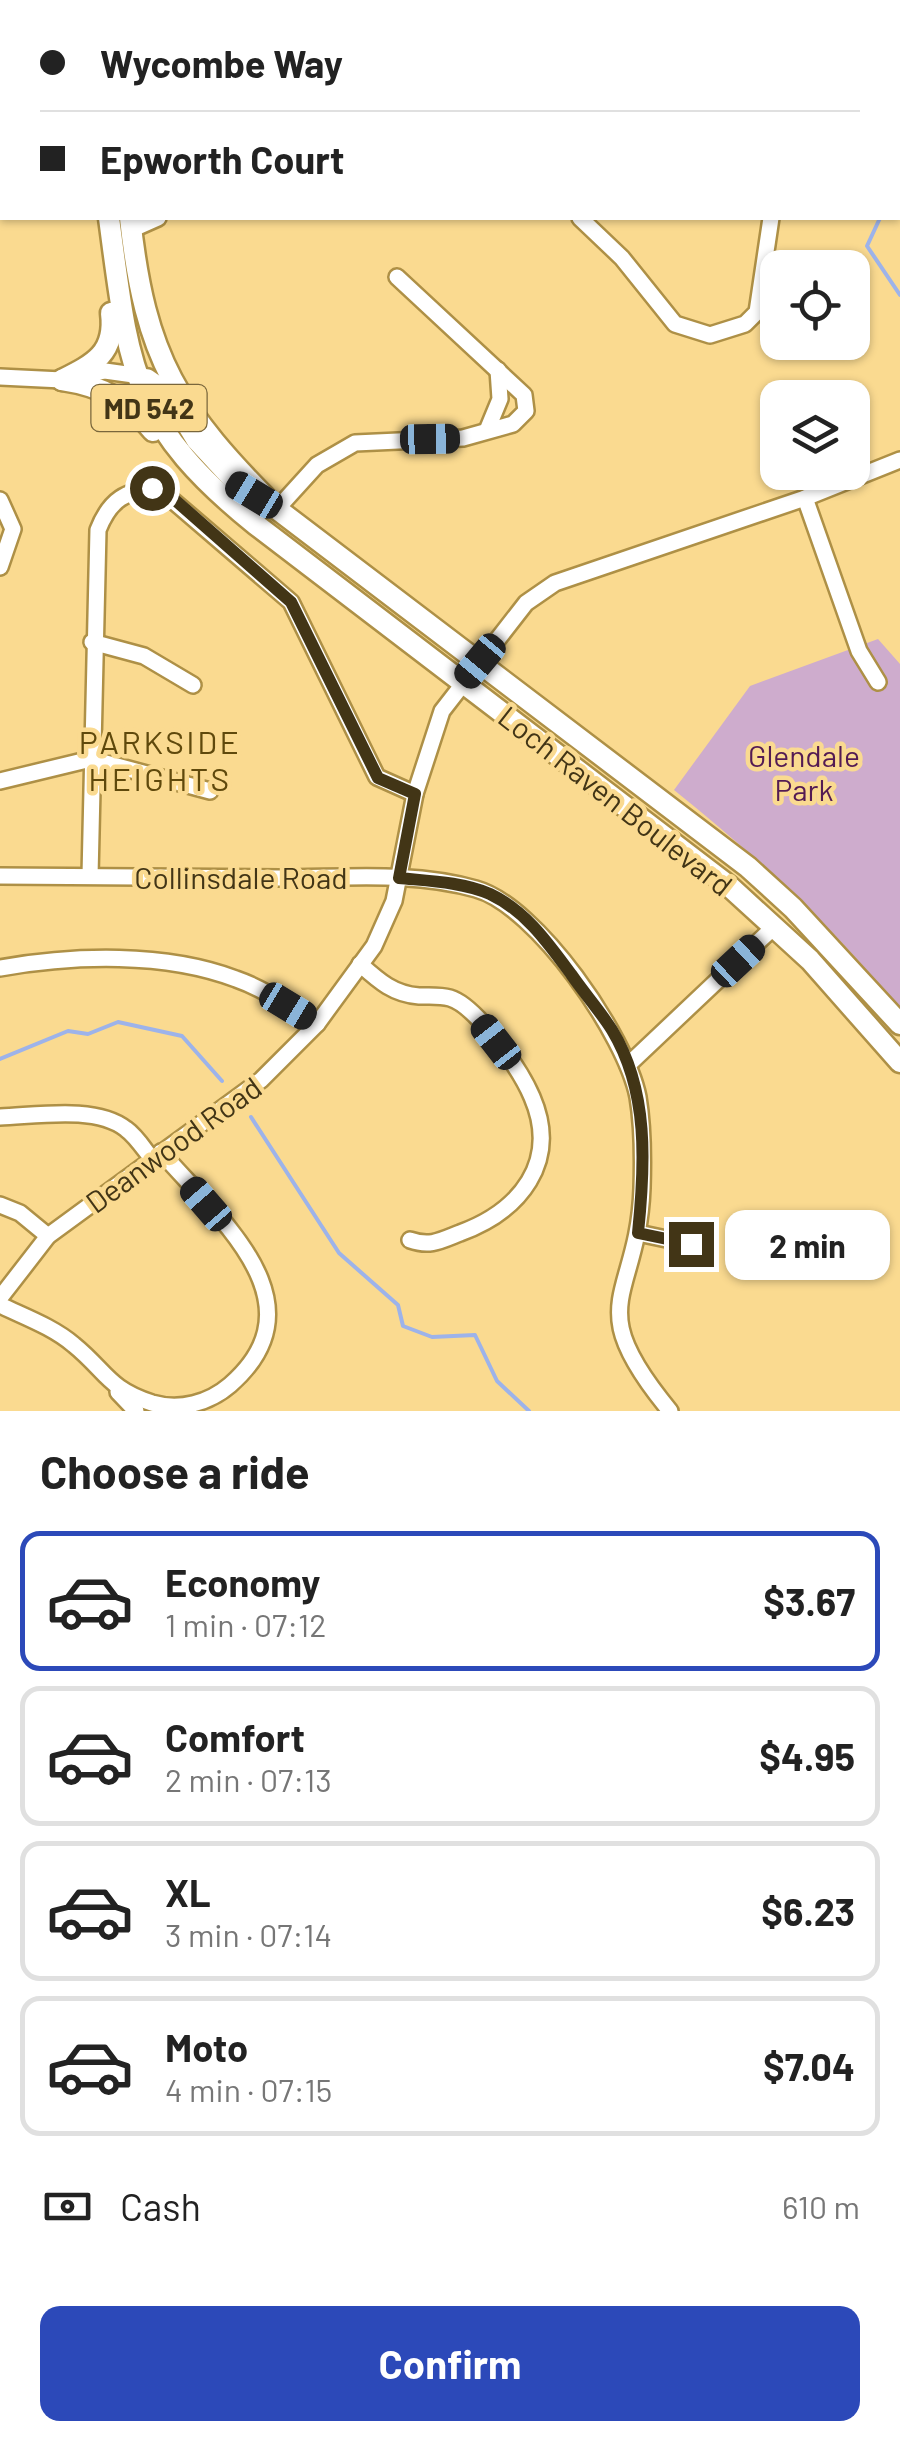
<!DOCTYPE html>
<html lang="en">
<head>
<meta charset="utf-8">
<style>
  body { margin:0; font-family:Barlow,sans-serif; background:#f2f2f2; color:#222; height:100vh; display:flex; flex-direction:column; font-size:38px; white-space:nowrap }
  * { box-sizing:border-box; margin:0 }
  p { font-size:32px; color:#767676 }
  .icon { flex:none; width:55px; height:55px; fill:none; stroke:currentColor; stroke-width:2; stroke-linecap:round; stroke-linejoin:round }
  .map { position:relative; height:1411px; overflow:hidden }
  .panel { display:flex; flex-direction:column; background:#fff; flex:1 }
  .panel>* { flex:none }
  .top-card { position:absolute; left:0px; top:0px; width:900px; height:220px; box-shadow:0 2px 8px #0004; display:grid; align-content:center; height:220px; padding:0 40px; background:#fff }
  .controls { position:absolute; left:760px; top:250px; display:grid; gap:20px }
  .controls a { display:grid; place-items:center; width:110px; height:110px; border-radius:20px; background:#fff; box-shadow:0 2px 8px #0004; font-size:50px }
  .end { position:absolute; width:45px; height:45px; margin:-22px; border:12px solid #423516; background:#fff; box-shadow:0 0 0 5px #fff }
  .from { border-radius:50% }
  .bubble { position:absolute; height:70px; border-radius:20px; background:#fff; box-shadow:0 2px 8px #0004; font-size:32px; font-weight:700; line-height:70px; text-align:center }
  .car { position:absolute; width:30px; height:60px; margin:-30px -15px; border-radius:12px; box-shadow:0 0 8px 2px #0007; background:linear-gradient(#222 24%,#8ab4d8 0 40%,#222 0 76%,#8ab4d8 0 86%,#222 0) }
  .top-card b { display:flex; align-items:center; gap:35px; height:95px; font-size:38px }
  .top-card b+b { border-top:2px solid #e0e0e0 }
  .top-card i { width:25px; height:25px; background:#222 }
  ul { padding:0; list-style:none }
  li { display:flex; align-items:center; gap:30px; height:140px; margin:0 20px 15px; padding:0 20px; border:5px solid #e0e0e0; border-radius:20px }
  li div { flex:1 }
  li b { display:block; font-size:38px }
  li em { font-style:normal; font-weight:700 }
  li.active { border-color:#2c49b9 }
  li>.icon { width:90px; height:90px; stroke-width:1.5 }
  h2 { padding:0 40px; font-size:45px; line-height:120px }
  .pay { display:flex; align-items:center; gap:25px; height:110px; padding:0 40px; font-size:38px }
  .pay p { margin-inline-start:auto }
  .button { display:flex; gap:20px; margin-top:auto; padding:20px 40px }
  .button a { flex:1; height:115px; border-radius:20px; background:#2c49b9; color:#fff; font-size:40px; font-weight:700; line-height:115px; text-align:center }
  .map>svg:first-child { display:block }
  .green { fill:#ceaccd }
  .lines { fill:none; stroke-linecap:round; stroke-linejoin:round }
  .stream { stroke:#9db3ea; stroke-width:4 }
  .minor-casing { stroke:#ae9046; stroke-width:20 }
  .major-casing { stroke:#ae9046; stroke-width:25 }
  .minor { stroke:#fff; stroke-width:15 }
  .major { stroke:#fff; stroke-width:20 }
  .route { stroke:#423516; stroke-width:12 }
  .labels { text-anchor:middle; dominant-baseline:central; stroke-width:9; stroke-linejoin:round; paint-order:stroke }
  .shield { fill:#fada90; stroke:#79663b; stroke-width:2.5 }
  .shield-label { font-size:28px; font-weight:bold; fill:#423516 }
  .park-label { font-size:30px; fill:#531b53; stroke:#fada90 }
  .street-label { font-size:30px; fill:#423516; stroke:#fada90 }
  .neighbourhood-label { font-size:32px; letter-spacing:2.5px; fill:#5f490c; stroke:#fada90 }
</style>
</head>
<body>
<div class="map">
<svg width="900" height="1411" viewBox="0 0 900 1411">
  <rect width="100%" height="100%" fill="#fada90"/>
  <path class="green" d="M878,639l22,25v346c-67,-84 -143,-153 -226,-220l76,-104z"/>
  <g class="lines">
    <g class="stream">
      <polyline points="819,0 822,2"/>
      <polyline points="898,80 900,85"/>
      <polyline points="898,152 900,136"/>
      <polyline points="880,218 867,246 900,295"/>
      <polyline points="0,1059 68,1031 88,1034 118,1022 182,1036 222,1081"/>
      <polyline points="251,1117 339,1253 398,1305 403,1326 432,1337 475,1335 497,1381 529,1411"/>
    </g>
    <defs>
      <g id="minor">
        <polyline points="307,0 307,2"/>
        <polyline points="640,0 640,2"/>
        <polyline points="580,218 622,258 675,324 710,335 745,324 757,312 771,218"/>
        <polyline points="131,230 158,218"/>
        <polyline points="0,377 62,380 105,371 148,377 161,386 195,442 232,482 277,509 317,465 355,443 463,438 513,424 526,411 524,395 397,277"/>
        <polyline points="488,428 500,399 498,370"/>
        <polyline points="805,498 859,651 878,682"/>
        <polyline points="0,500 13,529 0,567"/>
        <polyline points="92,642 144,656 193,685"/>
        <polyline points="0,781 91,759 210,791"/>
        <path d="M0,876c93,0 187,2 280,2 64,0 134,-7 196,11 61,17 150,147 162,208 5,30 5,61 4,91 -4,113 -63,113 28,223"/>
        <path d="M90,876l8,-346c12,-31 28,-39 59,-43l134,115 86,175 38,17"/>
        <path d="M360,964c19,17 33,30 59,32 10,0 21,-1 31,2 27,8 71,73 82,99 28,65 -12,114 -72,136 -20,8 -30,14 -50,7"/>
        <path d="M0,968c74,-13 165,-16 236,11 29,10 55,29 81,45"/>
        <polyline points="628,1065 775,926"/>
        <path d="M0,1117c35,-1 96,-12 126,12 10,7 18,20 26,30"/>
        <polyline points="0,1205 20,1213 48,1236"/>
        <polyline points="638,1233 709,1248"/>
        <polyline points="0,1298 48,1236 261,1080 317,1024 374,946 394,901 415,794 442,711 526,603 555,583 805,498 900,460"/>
        <path d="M0,1305c25,12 53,22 74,40 32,26 34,44 78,58 28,8 57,0 78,-18 94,-82 -11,-166 -69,-233"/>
        <polyline points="118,1392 136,1411"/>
      </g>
      <g id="major">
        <polyline points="58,0 60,2"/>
        <polyline points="87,0 88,2"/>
        <path d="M109,218c20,149 21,205 146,306l474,362 81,74 90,102"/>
        <path d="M130,218c15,141 48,192 147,291l471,358 45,41 107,116"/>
        <path d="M62,380c32,-16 54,-27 49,-67"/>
        <path d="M62,380c40,6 66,20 91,51"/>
      </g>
    </defs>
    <use href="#minor" class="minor-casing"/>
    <use href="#major" class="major-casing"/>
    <use href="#minor" class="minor"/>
    <use href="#major" class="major"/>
  </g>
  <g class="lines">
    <path class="route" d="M152,488l23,12 116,102 87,176 37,16 -16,84c30,3 63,4 91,16 36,17 58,49 81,80 13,19 29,37 41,56 37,61 33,135 26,203l53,11"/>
  </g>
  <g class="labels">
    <rect class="shield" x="91.5" y="385" width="115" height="46" rx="8"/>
    <g class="shield-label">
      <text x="149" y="408">MD 542</text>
    </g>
    <g class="park-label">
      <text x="804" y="755">Glendale<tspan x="804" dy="34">Park</tspan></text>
    </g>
    <g class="street-label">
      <text transform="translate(616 800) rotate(38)">Loch Raven Boulevard</text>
      <text x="241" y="877">Collinsdale Road</text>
      <text transform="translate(173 1144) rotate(-36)">Deanwood Road</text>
    </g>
    <g class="neighbourhood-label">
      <text x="160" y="741">PARKSIDE<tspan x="160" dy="37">HEIGHTS</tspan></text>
    </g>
  </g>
</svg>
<div class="controls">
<a><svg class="icon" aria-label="locate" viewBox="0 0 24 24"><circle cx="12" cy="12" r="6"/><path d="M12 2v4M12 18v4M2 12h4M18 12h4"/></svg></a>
<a><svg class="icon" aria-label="layers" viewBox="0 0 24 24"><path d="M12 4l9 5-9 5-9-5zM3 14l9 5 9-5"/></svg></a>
</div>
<i class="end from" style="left:152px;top:488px"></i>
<i class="end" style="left:691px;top:1244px"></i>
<div class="bubble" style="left:725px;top:1210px;width:165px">2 min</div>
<i class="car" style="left:430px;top:439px;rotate:89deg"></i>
<i class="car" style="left:254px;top:495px;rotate:301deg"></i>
<i class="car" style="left:480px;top:661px;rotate:220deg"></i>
<i class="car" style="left:738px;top:961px;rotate:47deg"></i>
<i class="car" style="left:288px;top:1006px;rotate:121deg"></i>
<i class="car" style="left:496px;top:1042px;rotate:322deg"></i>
<i class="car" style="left:206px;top:1204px;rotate:319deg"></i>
<div class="top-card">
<b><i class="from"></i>Wycombe Way</b>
<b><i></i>Epworth Court</b>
</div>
</div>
<section class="panel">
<h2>Choose a ride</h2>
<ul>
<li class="active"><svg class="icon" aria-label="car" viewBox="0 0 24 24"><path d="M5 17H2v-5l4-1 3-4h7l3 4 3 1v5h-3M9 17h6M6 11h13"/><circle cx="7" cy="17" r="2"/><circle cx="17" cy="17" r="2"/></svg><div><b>Economy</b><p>1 min · 07:12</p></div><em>$3.67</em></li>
<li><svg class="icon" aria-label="car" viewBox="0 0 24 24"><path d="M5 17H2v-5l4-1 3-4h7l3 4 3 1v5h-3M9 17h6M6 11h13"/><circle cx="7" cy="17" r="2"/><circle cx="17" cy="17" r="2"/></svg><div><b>Comfort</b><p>2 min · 07:13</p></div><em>$4.95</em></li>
<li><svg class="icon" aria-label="car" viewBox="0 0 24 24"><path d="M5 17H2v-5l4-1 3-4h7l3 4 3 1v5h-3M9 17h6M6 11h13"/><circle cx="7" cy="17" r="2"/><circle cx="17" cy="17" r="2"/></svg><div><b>XL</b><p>3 min · 07:14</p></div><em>$6.23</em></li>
<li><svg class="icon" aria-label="car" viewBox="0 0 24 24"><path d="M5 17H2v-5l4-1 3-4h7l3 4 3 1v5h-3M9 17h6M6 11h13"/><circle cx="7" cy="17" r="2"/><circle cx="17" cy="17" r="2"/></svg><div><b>Moto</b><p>4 min · 07:15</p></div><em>$7.04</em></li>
</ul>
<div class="pay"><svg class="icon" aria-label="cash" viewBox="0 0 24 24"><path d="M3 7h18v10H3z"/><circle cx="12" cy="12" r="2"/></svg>Cash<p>610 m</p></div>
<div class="button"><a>Confirm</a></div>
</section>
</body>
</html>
